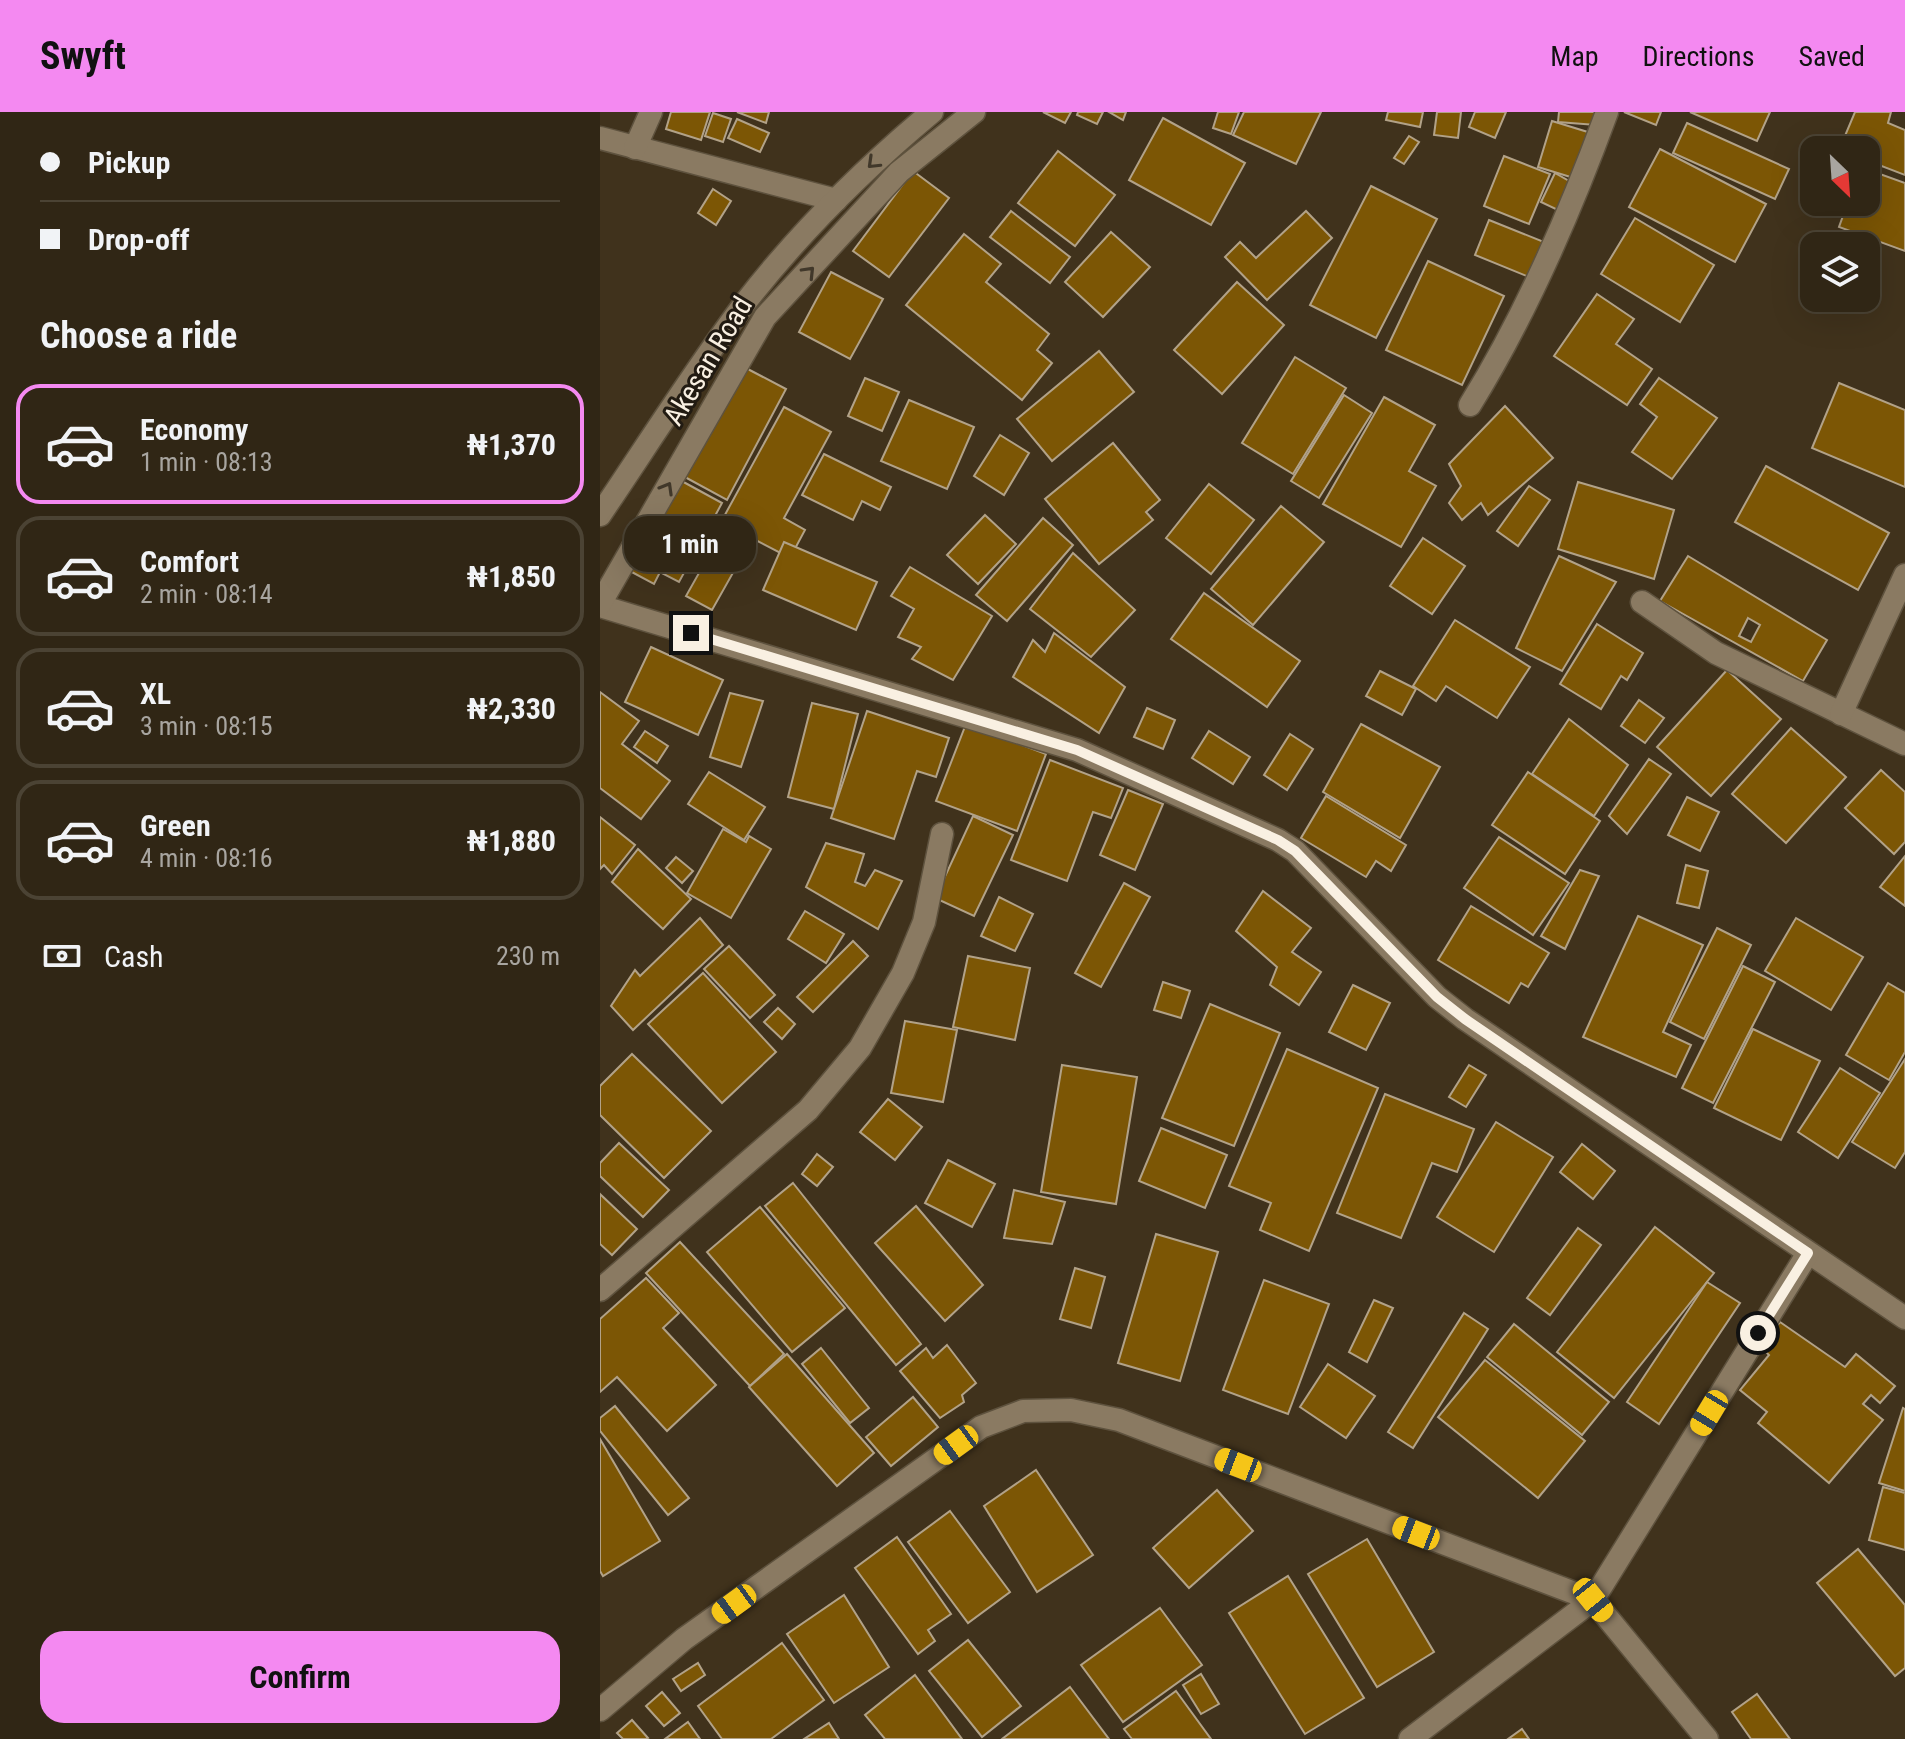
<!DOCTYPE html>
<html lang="en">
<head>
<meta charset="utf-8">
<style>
  body { margin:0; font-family:"Roboto Condensed",sans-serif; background:#3c3222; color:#f1f3f6; height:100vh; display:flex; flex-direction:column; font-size:30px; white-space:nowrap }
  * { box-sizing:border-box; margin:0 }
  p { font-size:26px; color:#a8a5a0 }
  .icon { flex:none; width:44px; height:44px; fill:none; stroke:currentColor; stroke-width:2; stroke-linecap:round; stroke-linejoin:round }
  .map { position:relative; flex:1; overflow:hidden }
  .sheet { display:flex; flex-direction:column; background:#302615; width:600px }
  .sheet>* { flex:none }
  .top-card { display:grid; align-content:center; height:176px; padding:0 40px; background:#302615 }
  .needle { width:52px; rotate:155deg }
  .fabs { position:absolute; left:1200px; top:24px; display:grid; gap:16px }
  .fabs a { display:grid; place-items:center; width:80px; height:80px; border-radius:16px; background:#302615; box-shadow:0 8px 32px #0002,0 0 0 2px #4b4334; font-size:40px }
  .end { position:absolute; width:36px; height:36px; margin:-18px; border:10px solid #f9f0e2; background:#111; box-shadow:0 0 0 4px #111 }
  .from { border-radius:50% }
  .bubble { position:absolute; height:56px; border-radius:24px; background:#302615; box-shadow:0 8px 32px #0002,0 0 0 2px #4b4334; font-size:26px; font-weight:700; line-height:56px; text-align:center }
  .car { position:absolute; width:24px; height:48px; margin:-24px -12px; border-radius:10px; box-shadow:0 0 6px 2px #0007; background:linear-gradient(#f5c518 24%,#345 0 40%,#f5c518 0 76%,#345 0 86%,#f5c518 0) }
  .top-card b { display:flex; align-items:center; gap:28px; height:76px; font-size:30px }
  .top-card b+b { border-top:2px solid #4b4334 }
  .top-card i { width:20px; height:20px; background:#f1f3f6 }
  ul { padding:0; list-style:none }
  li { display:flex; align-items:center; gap:24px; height:120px; margin:0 16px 12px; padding:0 24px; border:4px solid #4b4334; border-radius:24px }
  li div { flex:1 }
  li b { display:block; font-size:30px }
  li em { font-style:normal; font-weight:700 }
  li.on { border-color:#f489f1 }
  li>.icon { width:72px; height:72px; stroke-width:1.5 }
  h2 { padding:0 40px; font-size:36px; line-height:96px }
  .pay { display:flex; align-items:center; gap:20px; height:88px; padding:0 40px; font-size:30px }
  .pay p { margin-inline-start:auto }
  .primary-button { display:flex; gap:16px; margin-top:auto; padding:16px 40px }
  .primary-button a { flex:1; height:92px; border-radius:24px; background:#f489f1; color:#111; font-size:32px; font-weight:700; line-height:92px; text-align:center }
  header { display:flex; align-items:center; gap:48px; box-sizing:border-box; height:112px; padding:0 40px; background:#f489f1; color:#111 }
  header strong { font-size:38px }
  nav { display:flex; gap:44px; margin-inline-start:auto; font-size:28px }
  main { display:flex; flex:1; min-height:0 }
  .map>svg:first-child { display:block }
  .building { fill:#7c5605; stroke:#b2a288; stroke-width:2; fill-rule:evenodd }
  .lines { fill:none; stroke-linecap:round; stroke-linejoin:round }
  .minor-casing { stroke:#5e523e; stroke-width:25 }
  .tertiary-casing { stroke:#5e523e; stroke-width:25 }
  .minor { stroke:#8a7a62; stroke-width:22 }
  .tertiary { stroke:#8a7a62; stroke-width:22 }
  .oneway { stroke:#41382a }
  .route { stroke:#f9f0e2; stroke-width:10 }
  .labels { text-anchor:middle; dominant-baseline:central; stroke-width:6; stroke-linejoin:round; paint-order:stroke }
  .street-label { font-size:28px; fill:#f9f0e2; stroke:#221b12 }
</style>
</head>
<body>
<header>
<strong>Swyft</strong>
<nav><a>Map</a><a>Directions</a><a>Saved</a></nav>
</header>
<main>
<section class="sheet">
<div class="top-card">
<b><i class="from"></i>Pickup</b>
<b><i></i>Drop-off</b>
</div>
<h2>Choose a ride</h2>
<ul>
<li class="on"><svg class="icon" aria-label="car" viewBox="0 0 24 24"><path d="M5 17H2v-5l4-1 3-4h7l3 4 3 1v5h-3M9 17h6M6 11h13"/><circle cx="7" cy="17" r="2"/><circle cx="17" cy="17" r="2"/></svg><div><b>Economy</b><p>1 min · 08:13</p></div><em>₦1,370</em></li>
<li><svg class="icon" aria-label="car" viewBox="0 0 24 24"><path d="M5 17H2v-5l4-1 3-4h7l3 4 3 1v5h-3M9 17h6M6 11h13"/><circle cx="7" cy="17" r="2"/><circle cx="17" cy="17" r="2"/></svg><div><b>Comfort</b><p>2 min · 08:14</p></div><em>₦1,850</em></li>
<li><svg class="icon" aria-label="car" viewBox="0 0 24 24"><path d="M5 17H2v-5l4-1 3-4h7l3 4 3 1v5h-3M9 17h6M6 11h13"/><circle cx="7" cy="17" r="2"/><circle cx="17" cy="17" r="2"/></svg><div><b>XL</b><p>3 min · 08:15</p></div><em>₦2,330</em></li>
<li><svg class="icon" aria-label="car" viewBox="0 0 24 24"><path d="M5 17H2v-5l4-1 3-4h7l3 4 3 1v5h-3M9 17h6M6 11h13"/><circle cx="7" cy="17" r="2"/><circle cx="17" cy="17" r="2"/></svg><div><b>Green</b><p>4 min · 08:16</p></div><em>₦1,880</em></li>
</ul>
<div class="pay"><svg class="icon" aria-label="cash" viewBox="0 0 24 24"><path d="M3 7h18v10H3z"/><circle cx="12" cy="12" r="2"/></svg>Cash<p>230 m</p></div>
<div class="primary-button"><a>Confirm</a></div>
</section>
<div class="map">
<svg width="1305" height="1627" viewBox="0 0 1305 1627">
  <rect width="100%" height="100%" fill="#40321c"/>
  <g class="building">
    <polygon points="71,0 110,0 101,28 66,17"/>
    <polygon points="137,0 169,0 166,11"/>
    <polygon points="443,0 471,0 465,11"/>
    <polygon points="478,0 503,0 497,12 477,3"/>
    <polygon points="509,0 526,0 523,8"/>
    <polygon points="618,0 639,0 631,22 613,16"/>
    <polygon points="644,0 721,0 696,52 633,23"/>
    <polygon points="788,0 823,0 820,15 786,8"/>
    <polygon points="837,0 861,0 858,26 834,23"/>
    <polygon points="875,0 906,0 895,26 869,15"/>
    <polygon points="959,0 997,0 996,13 958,10"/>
    <polygon points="1024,0 1061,0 1056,13"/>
    <polygon points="1090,0 1170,0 1157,29"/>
    <polygon points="1255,0 1291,0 1288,11 1305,18 1305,63 1266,48 1266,38 1239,38"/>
    <polygon points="113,1 131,7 123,30 105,24"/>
    <polygon points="563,6 645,51 611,113 529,68"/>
    <polygon points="137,7 169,21 160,40 128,26"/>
    <polygon points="952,9 991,21 977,67 938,55"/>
    <polygon points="1087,11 1189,57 1175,87 1073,41"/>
    <polygon points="809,24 819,30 804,52 794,46"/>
    <polygon points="1060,37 1166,92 1135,150 1029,95"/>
    <polygon points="458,39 515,83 475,134 418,91"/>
    <polygon points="904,44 950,62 929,112 884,94"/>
    <polygon points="1266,57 1305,71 1305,139 1239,115 1248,90 1266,90"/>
    <polygon points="313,59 349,86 289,165 253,139"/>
    <polygon points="955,61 976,73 962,100 941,90"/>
    <polygon points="771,74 837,107 776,226 710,193"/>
    <polygon points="113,77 131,89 116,113 98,101"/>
    <polygon points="411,99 470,145 450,171 390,125"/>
    <polygon points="706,99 732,126 667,188 625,145 640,130 656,146"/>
    <polygon points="1035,106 1114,153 1080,210 1001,162"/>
    <polygon points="889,108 944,130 929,165 875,143"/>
    <polygon points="511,120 550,155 503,205 465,170"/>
    <polygon points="364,122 401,152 386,170 449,222 437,238 452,251 422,288 306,193"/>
    <polygon points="828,149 904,184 862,273 786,238"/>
    <polygon points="231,160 283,187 250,247 199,220"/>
    <polygon points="637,170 684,213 622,282 574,238"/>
    <polygon points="997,182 1034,207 1016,232 1052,257 1027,293 954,244"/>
    <polygon points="499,239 534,280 452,349 417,307"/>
    <polygon points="695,245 746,276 693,362 642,331"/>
    <polygon points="142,254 186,277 127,388 83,364"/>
    <polygon points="265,266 299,280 282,319 248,304"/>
    <polygon points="1059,266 1117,306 1072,367 1032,340 1057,305 1040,292"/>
    <polygon points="1239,271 1305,298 1305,375 1212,336"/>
    <polygon points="744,283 772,301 719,386 691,369"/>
    <polygon points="784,285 835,313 809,359 836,374 801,435 723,392"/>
    <polygon points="309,288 374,315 347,377 281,349"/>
    <polygon points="905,294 953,346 888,403 881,391 862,408 849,391 861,374 849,352"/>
    <polygon points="184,295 231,320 184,406 205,418 190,446 121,410"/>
    <polygon points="400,323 429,341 404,383 374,364"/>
    <polygon points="513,331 560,388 546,400 553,408 499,452 445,387"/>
    <polygon points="224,342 291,375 280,398 262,389 253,408 202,383"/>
    <polygon points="1166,354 1289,421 1258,478 1135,410"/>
    <polygon points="78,367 122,391 79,470 60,460 54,472 28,458"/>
    <polygon points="978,370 1074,398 1054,467 958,437"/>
    <polygon points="609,372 654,408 611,462 566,426"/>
    <polygon points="929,374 950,388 918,434 897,419"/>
    <polygon points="681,394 724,430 653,513 611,477"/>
    <polygon points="385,403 416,432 378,472 347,443"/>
    <polygon points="443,406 473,433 407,509 376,483"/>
    <polygon points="823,426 865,454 832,502 790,474"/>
    <polygon points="184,430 277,470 256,518 163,478"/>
    <polygon points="473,441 535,498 491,545 430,497"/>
    <polygon points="959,444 1016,470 962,559 916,536"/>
    <path d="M1088,444l139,84 -24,41 -143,-80zM1148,506l12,7 -9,17 -12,-6z"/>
    <polygon points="108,445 134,459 112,498 86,484"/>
    <polygon points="310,455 392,504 353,568 312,547 321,535 298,525 314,497 291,484"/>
    <polygon points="604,481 700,549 667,595 571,527"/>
    <polygon points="855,508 930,555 897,606 846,574 836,589 813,574"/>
    <polygon points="997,512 1043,541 1027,568 1021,564 1001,597 960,572"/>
    <polygon points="454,521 525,575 499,621 413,565 433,528 445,540"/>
    <polygon points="51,535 123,568 98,623 25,590"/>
    <polygon points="1127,558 1181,607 1111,684 1057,635"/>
    <polygon points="780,559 816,577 802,603 766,584"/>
    <polygon points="0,580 39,609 22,632 70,669 41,707 0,676"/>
    <polygon points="130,581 163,589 141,655 110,645"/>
    <polygon points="1039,588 1064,606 1045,631 1021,614"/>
    <polygon points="212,591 258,602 234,697 188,685"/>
    <polygon points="547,596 575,608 563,637 534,625"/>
    <polygon points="267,599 349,626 336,665 317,659 294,727 231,706"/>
    <polygon points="969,607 1028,653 994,704 932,662"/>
    <polygon points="366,612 446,642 417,719 336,689"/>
    <polygon points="761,612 840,655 800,726 723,680"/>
    <polygon points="1191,616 1246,665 1186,731 1132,682"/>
    <polygon points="45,619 68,634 57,651 34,635"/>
    <polygon points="609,619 650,645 633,672 592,646"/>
    <polygon points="690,622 713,637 687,678 664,663"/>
    <polygon points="1049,647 1071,662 1027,722 1009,704"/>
    <polygon points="450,648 523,676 511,706 493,700 467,769 411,748"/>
    <polygon points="1281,658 1305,680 1305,730 1294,742 1245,696"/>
    <polygon points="109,660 165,695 144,728 88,692"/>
    <polygon points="928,660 1000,709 965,762 892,713"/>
    <polygon points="528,678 563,692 535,758 500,743"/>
    <polygon points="726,684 806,733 791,759 776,749 766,765 701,726"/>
    <polygon points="1087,685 1119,700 1100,739 1068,723"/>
    <polygon points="373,704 413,723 374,804 335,786"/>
    <polygon points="0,705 35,733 12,762 4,753 0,757"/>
    <polygon points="123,717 146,730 149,724 171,737 131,806 87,781"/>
    <polygon points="899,725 969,771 933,823 864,776"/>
    <polygon points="226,731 264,742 255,770 265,774 275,758 302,769 278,817 206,775"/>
    <polygon points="38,737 91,787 63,817 12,770"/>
    <polygon points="1305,744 1305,794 1280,775"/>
    <polygon points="76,745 93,759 82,771 66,756"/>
    <polygon points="1086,753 1108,759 1099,796 1077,791"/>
    <polygon points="980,758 999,764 965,837 941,824"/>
    <polygon points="524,771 550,785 501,875 475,861"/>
    <polygon points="663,779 711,816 692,840 721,860 699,893 670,873 677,855 636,819"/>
    <polygon points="399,785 433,802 415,839 381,824"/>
    <polygon points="871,794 949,841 928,875 921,871 909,891 838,848"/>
    <polygon points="205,799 244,822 226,851 188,827"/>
    <polygon points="1038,804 1103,833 1063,920 1091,933 1076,965 983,925"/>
    <polygon points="100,806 123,833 33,918 11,894 35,858 40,864"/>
    <polygon points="1196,806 1263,845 1231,898 1165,859"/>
    <polygon points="1117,816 1151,833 1104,927 1070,910"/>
    <polygon points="253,829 268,844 213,900 197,885"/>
    <polygon points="129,834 175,883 150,906 104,857"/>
    <polygon points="368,844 430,856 415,928 353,915"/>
    <polygon points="1143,854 1175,870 1113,991 1082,976"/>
    <polygon points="103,861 176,940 122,991 48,912"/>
    <polygon points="563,870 590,879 581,906 554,898"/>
    <polygon points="1288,871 1305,881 1305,940 1289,968 1246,943"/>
    <polygon points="753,873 790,891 766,938 729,920"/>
    <polygon points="610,892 680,921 634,1034 562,1006"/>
    <polygon points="178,896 195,912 182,927 164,910"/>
    <polygon points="305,909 357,918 343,990 291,981"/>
    <polygon points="1153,917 1220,949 1181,1028 1114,996"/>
    <polygon points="687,937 778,976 709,1139 660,1118 671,1091 629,1074"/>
    <polygon points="32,942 111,1019 64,1066 0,1003 0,974"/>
    <polygon points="1305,947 1305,1040 1295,1056 1252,1030"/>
    <polygon points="462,953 537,965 516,1092 441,1080"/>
    <polygon points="869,953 886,963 866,995 849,985"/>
    <polygon points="1240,956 1280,981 1238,1046 1198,1020"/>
    <polygon points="785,982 874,1017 857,1060 832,1051 801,1126 737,1101"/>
    <polygon points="288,987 322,1015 295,1048 260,1020"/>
    <polygon points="896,1010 953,1045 894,1140 837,1105"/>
    <polygon points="561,1016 627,1043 605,1096 539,1069"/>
    <polygon points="19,1031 69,1078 43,1105 0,1064 0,1051"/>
    <polygon points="982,1032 1015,1059 993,1087 960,1060"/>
    <polygon points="217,1042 233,1055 217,1074 202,1062"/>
    <polygon points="348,1048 395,1072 372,1115 325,1091"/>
    <polygon points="193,1071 321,1232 296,1253 165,1094"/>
    <polygon points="414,1078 465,1090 452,1132 404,1126"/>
    <polygon points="0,1082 37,1117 12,1143 0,1132"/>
    <polygon points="316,1094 383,1173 345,1209 275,1131"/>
    <polygon points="160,1095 245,1196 192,1240 107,1140"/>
    <polygon points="1055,1115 1114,1161 1014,1286 957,1240"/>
    <polygon points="978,1116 1001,1133 950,1203 927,1186"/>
    <polygon points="556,1122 618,1140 580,1269 518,1251"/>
    <polygon points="80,1130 184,1242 150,1274 46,1161"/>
    <polygon points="475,1156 505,1165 491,1216 460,1207"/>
    <polygon points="46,1166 79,1201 63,1216 116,1273 67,1319 17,1265 0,1280 0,1207"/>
    <polygon points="664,1168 729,1192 688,1302 623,1278"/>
    <polygon points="1107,1170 1140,1191 1059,1312 1027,1290"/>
    <polygon points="774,1188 793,1196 767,1250 749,1240"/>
    <polygon points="864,1201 888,1217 813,1336 788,1320"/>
    <polygon points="1180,1210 1245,1255 1256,1242 1295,1274 1280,1291 1271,1283 1263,1292 1283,1308 1229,1371 1158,1311 1167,1300 1140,1278 1169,1243 1160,1234"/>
    <polygon points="914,1212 1009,1290 982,1323 887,1245"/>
    <polygon points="347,1233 376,1271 362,1283 364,1290 340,1306 300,1259 326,1236 333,1246"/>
    <polygon points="221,1236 269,1296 250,1311 202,1252"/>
    <polygon points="187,1242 274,1341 237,1374 149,1275"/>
    <polygon points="885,1248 985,1329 938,1386 838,1305"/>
    <polygon points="728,1252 775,1284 746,1326 700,1295"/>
    <polygon points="313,1285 338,1315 291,1354 266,1325"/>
    <polygon points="15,1294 89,1386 68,1403 0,1319 0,1306"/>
    <polygon points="1303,1296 1305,1297 1305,1379 1279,1371"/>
    <polygon points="0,1327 60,1429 3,1464 0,1459"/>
    <polygon points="436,1358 493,1443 437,1480 384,1394"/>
    <polygon points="1283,1375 1305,1381 1305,1438 1269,1428"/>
    <polygon points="617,1378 653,1419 589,1476 553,1436"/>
    <polygon points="350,1399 410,1480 368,1511 308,1430"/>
    <polygon points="297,1425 351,1502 328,1518 335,1529 318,1542 255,1456"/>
    <polygon points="767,1427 834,1540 777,1575 708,1462"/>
    <polygon points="1258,1437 1305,1493 1305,1556 1295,1564 1217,1471"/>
    <polygon points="688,1464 764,1586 705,1622 629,1501"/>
    <polygon points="244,1483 289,1555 234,1591 187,1522"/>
    <polygon points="560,1496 602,1553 523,1610 481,1553"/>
    <polygon points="368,1528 421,1594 382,1625 329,1559"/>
    <polygon points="182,1531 224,1588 171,1627 122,1627 98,1594"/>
    <polygon points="98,1551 105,1563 81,1579 73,1567"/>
    <polygon points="601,1562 619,1592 601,1602 583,1573"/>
    <polygon points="315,1563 362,1627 285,1627 265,1603"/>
    <polygon points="470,1575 509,1627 402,1627"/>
    <polygon points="576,1579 611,1627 532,1627 524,1617"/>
    <polygon points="62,1580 80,1601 64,1614 46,1594"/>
    <polygon points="1157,1582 1190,1627 1151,1627 1132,1600"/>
    <polygon points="32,1608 48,1626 46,1627 23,1627 17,1621"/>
    <polygon points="88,1610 100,1627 65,1627"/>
    <polygon points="229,1611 239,1627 204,1627"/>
    <polygon points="922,1617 929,1627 908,1627"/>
  </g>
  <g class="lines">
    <defs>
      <g id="minor">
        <polyline points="0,26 236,88"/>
        <polyline points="35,36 51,0"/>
        <path d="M870,293c57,-92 100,-192 137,-293"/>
        <polyline points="1042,490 1116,541 1305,632"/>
        <polyline points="0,494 477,638 678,728 695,739 837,885 865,907 1305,1206"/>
        <polyline points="1241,602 1305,463"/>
        <polyline points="0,1178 208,998 260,936 303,861 324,810 342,722"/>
        <polyline points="0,1598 84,1527 381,1315 423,1299 471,1298 519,1308 993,1488 1107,1627"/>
        <polyline points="810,1627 993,1488 1208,1141"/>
      </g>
      <g id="tertiary">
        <path d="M0,403c48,-71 94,-144 145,-212 54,-70 119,-134 187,-191"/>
        <polyline points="0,492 165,205 299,60 374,0"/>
      </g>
    </defs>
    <use href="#minor" class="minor-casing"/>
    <use href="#tertiary" class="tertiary-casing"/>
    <use href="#minor" class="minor"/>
    <use href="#tertiary" class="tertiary"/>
  </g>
  <defs><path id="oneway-chevron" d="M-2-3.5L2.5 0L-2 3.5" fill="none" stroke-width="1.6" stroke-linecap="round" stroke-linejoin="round" transform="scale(2)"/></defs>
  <g class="oneway">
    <use href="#oneway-chevron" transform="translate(273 51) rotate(136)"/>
    <use href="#oneway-chevron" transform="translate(209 160) rotate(-46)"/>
    <use href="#oneway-chevron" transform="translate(67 376) rotate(-60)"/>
  </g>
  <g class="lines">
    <polyline class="route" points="91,521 477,638 678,728 695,739 837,885 865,907 1208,1141 1158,1221"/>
  </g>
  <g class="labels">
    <g class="street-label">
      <text transform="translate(108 249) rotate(-59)">Akesan Road</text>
    </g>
  </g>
</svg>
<div class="fabs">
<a><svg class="needle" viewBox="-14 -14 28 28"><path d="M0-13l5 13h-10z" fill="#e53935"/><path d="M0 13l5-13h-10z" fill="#a8a5a0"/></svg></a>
<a><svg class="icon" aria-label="layers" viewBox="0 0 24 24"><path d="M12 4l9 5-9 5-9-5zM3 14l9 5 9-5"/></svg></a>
</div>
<i class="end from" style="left:1158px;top:1221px"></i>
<i class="end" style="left:91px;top:521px"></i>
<div class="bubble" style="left:24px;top:404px;width:132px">1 min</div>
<i class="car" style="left:1109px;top:1301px;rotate:211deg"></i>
<i class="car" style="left:356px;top:1333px;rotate:234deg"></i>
<i class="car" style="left:638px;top:1353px;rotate:291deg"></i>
<i class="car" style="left:816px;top:1421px;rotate:291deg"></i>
<i class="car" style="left:993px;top:1488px;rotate:141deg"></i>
<i class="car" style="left:134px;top:1492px;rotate:234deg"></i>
</div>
</main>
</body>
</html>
